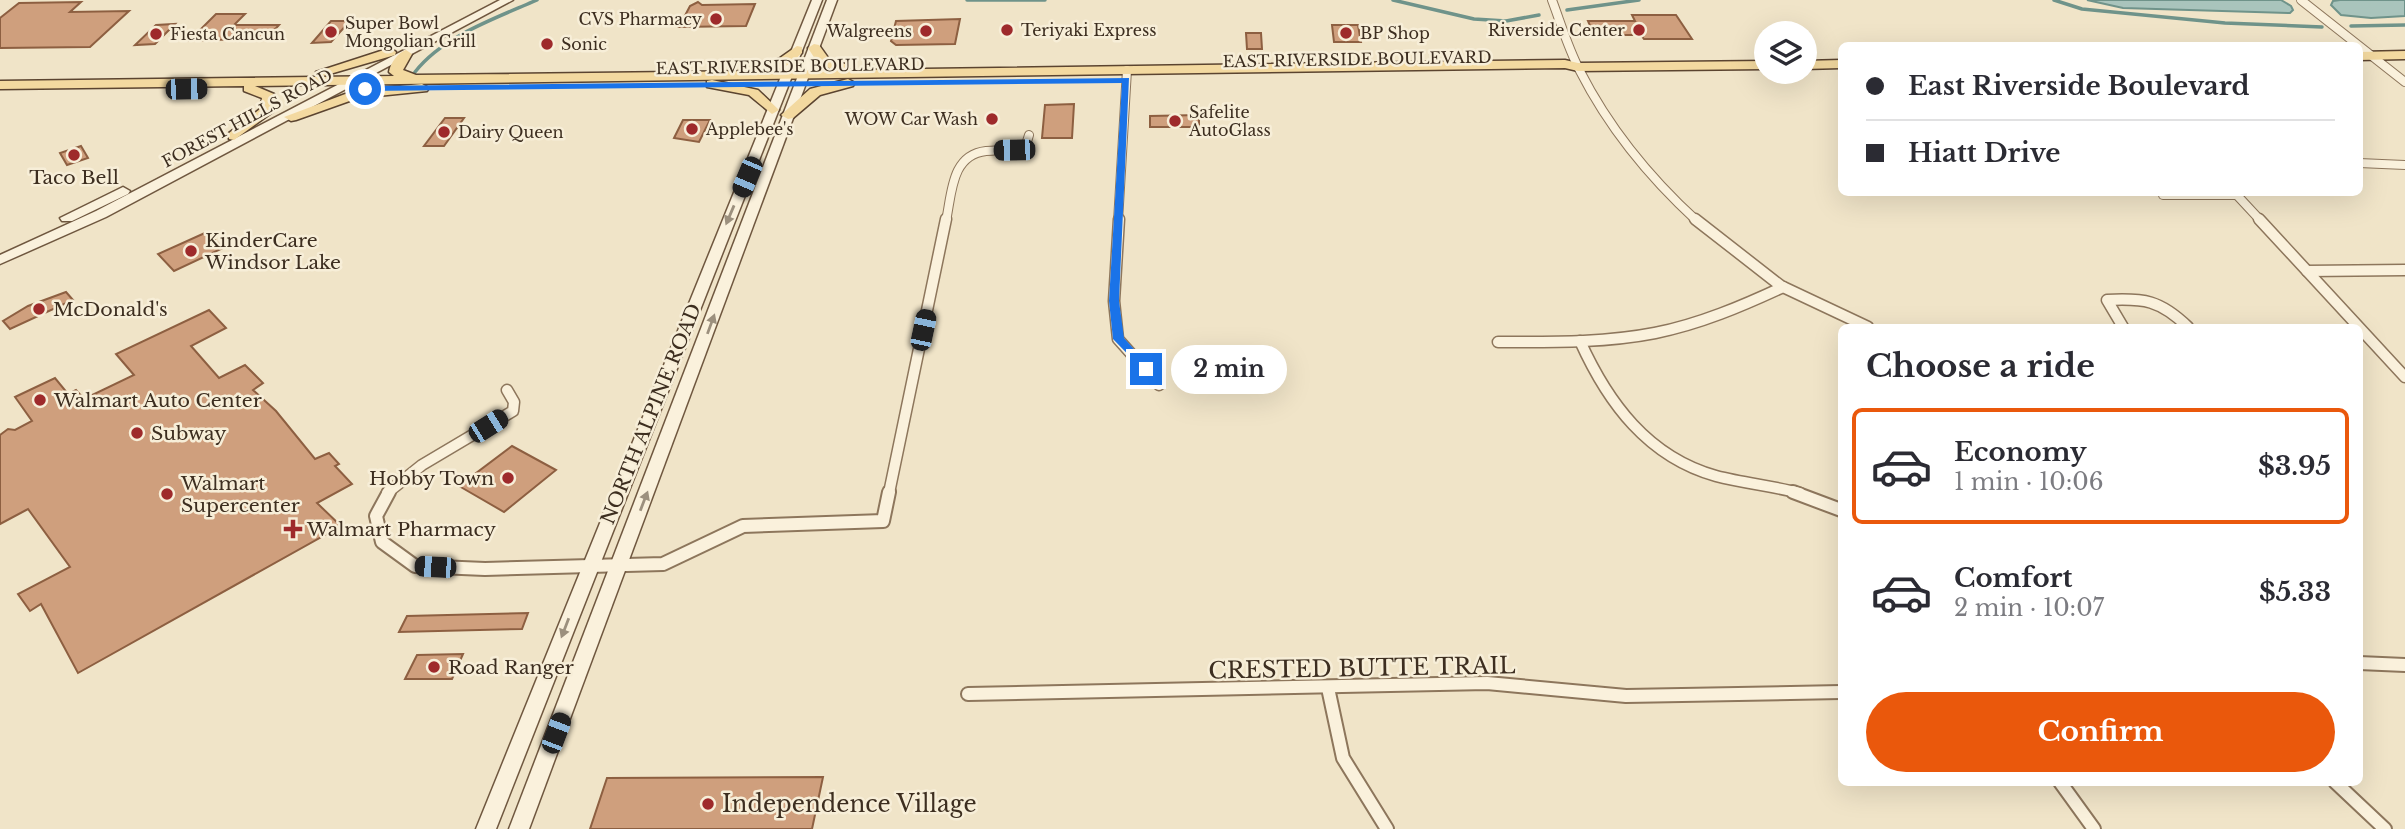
<!DOCTYPE html>
<html lang="en">
<head>
<meta charset="utf-8">
<style>
  body { margin:0; font-family:"Libre Baskerville",serif; background:#f2f2f3; color:#2b2b33; height:100vh; display:flex; flex-direction:column; font-size:26px; white-space:nowrap }
  * { box-sizing:border-box; margin:0 }
  p { font-size:23px; color:#7c7c81 }
  .icon { flex:none; width:38px; height:38px; fill:none; stroke:currentColor; stroke-width:2; stroke-linecap:round; stroke-linejoin:round }
  .map { position:relative; flex:1; overflow:hidden }
  .drawer { position:absolute; left:1838px; top:324px; width:525px; height:462px; display:flex; flex-direction:column; background:#fff; border-radius:10px; box-shadow:0 7px 28px #0002 }
  .drawer>* { flex:none }
  .banner { position:absolute; left:1838px; top:42px; width:525px; height:154px; border-radius:10px; box-shadow:0 7px 28px #0002; display:grid; align-content:center; height:154px; padding:0 28px; background:#fff }
  .buttons { position:absolute; left:1754px; top:21px; display:grid; gap:14px }
  .buttons a { display:grid; place-items:center; width:63px; height:63px; border-radius:50%; background:#fff; box-shadow:0 7px 28px #0002; font-size:35px }
  .end { position:absolute; width:32px; height:32px; margin:-16px; border:9px solid #1a73e8; background:#fff; box-shadow:0 0 0 4px #fff }
  .from { border-radius:50% }
  .bubble { position:absolute; height:49px; border-radius:24px; background:#fff; box-shadow:0 7px 28px #0002; font-size:23px; font-weight:700; line-height:49px; text-align:center }
  .car { position:absolute; width:21px; height:42px; margin:-21px -10px; border-radius:9px; box-shadow:0 0 5px 2px #0007; background:linear-gradient(#222 24%,#8ab4d8 0 40%,#222 0 76%,#8ab4d8 0 86%,#222 0) }
  .banner b { display:flex; align-items:center; gap:24px; height:66px; font-size:26px }
  .banner b+b { border-top:2px solid #e1e1e2 }
  .banner i { width:18px; height:18px; background:#2b2b33 }
  ul { padding:0; list-style:none }
  li { display:flex; align-items:center; gap:21px; height:116px; margin:0 14px 10px; padding:0 14px; border:4px solid transparent; border-radius:10px }
  li div { flex:1 }
  li b { display:block; font-size:26px }
  li em { font-style:normal; font-weight:700 }
  li.on { border-color:#ea580c }
  li>.icon { width:63px; height:63px; stroke-width:1.5 }
  h2 { padding:0 28px; font-size:32px; line-height:84px }
  .primary-button { display:flex; gap:14px; margin-top:auto; padding:14px 28px }
  .primary-button a { flex:1; height:80px; border-radius:42px; background:#ea580c; color:#fff; font-size:28px; font-weight:700; line-height:80px; text-align:center }
  .map>svg:first-child { display:block }
  .water { fill:#a9c4bc; stroke:#6f938a; stroke-width:2 }
  .lines { fill:none; stroke-linecap:round; stroke-linejoin:round }
  .stream { stroke:#6f938a; stroke-width:3.5 }
  .building { fill:#cf9f7d; stroke:#8d5f41; stroke-width:2 }
  .street-far2-casing { stroke:#8d765c; stroke-width:10 }
  .street-far1-casing { stroke:#8d765c; stroke-width:13 }
  .street-casing { stroke:#8d765c; stroke-width:16 }
  .secondary-casing { stroke:#6f573f; stroke-width:3 }
  .primary-casing { stroke:#5b4430; stroke-width:3 }
  .street-far2 { stroke:#faf1dc; stroke-width:8 }
  .street-far1 { stroke:#faf1dc; stroke-width:10 }
  .street { stroke:#faf1dc; stroke-width:12 }
  .secondary { fill:#faf1dc; fill-rule:evenodd }
  .primary { fill:#f3d9a0; fill-rule:evenodd }
  .oneway { fill:#9c907e }
  .route { fill:#1a73e8 }
  .poi-dot { fill:#9e2a2b; stroke:#f7eed8; stroke-width:2.5 }
  .labels { text-anchor:middle; dominant-baseline:central; stroke-width:5; stroke-linejoin:round; paint-order:stroke }
  .far-poi-label { font-size:16px; fill:#3d2e20; stroke:#f7eed8; text-anchor:start }
  .far-street-label { font-size:16px; fill:#3d2e20; stroke:#f7eed8 }
  .poi-label { font-size:19px; fill:#3d2e20; stroke:#f7eed8; text-anchor:start }
  .street-label { font-size:19px; fill:#3d2e20; stroke:#f7eed8 }
  .near-street-label { font-size:23px; fill:#3d2e20; stroke:#f7eed8 }
  .near-poi-label { font-size:23px; fill:#3d2e20; stroke:#f7eed8; text-anchor:start }
</style>
</head>
<body>
<div class="map">
<svg width="2405" height="829" viewBox="0 0 2405 829">
  <rect width="100%" height="100%" fill="#f0e4c8"/>
  <g class="water">
    <polygon points="2087,0 2281,0 2291,6 2293,10 2290,13 2123,8"/>
    <polygon points="2340,0 2405,0 2405,16 2371,18 2341,15 2331,5 2333,1"/>
  </g>
  <g class="lines">
    <g class="stream">
      <polyline points="967,0 1045,0"/>
      <polyline points="1393,0 1474,19 1506,21 1539,15"/>
      <polyline points="2054,0 2082,9 2225,23 2322,27"/>
      <polyline points="1567,10 1639,0"/>
      <polyline points="2351,26 2405,25"/>
      <path d="M415,72c28,-36 81,-54 122,-72"/>
    </g>
  </g>
  <g class="building">
    <polygon points="81,2 70,12 129,11 90,47 0,48 0,18 19,3"/>
    <polygon points="698,2 702,5 755,4 746,26 679,27 690,6"/>
    <polygon points="216,14 245,14 234,25 279,25 267,38 189,41"/>
    <polygon points="1632,15 1676,15 1692,39 1644,39 1641,35 1594,35 1588,21 1635,21"/>
    <polygon points="960,19 955,44 896,45 891,41 896,21"/>
    <polygon points="331,21 350,21 331,42 312,43"/>
    <polygon points="175,24 155,44 135,45 156,25"/>
    <polygon points="1332,25 1358,25 1361,42 1334,42"/>
    <polygon points="1246,33 1261,33 1262,49 1247,49"/>
    <polygon points="1074,104 1072,138 1042,138 1045,105"/>
    <polygon points="1199,115 1199,127 1150,127 1150,116"/>
    <polygon points="445,118 464,118 444,146 424,146"/>
    <polygon points="683,120 710,120 699,142 674,138"/>
    <polygon points="81,146 88,158 67,165 60,153"/>
    <polygon points="207,232 223,248 174,271 158,254"/>
    <polygon points="66,292 73,300 10,329 3,321 28,306"/>
    <polygon points="209,310 226,328 191,346 219,378 245,365 263,383 253,390 276,411 315,459 329,453 339,464 335,466 352,484 317,503 341,526 78,673 41,604 30,611 18,594 70,567 28,509 0,524 0,435 8,429 15,430 32,421 15,397 55,378 68,394 76,390 84,399 134,375 116,354"/>
    <polygon points="512,446 556,470 504,512 459,486"/>
    <polygon points="528,613 522,629 399,632 407,616"/>
    <polygon points="463,654 452,679 405,679 417,655"/>
    <polygon points="823,777 812,829 590,829 607,778"/>
  </g>
  <g class="lines">
    <defs>
      <g id="street-far2">
        <path d="M1552,0c9,24 16,48 28,71 29,57 70,107 117,150"/>
        <polyline points="2301,0 2405,82"/>
        <polyline points="2359,163 2405,165"/>
        <polyline points="2234,192 2261,221"/>
        <polyline points="2163,195 2236,195"/>
        <path d="M946,221c6,-28 5,-66 40,-70 13,-1 26,-1 39,-3l4,-13"/>
        <polyline points="1118,221 1127,70"/>
      </g>
      <g id="street-far1">
        <polyline points="1119,219 1114,301 1118,339 1159,385"/>
        <polyline points="1695,219 1781,286 1868,327"/>
        <polyline points="2259,219 2405,377"/>
        <polyline points="2307,271 2405,270"/>
        <path d="M2123,327l-16,-27c37,-2 53,0 81,27"/>
        <path d="M1580,341c28,62 68,116 136,135 27,7 56,10 84,17"/>
        <path d="M1498,342c52,0 106,1 157,-9 45,-9 87,-27 128,-46"/>
        <polyline points="387,493 422,465 513,411 514,402 507,390"/>
        <polyline points="889,493 946,219"/>
      </g>
      <g id="street">
        <polyline points="389,492 376,516 382,542 415,566 485,569 663,564 743,526 883,521 889,492"/>
        <polyline points="1793,492 1841,510"/>
        <polyline points="2359,663 2405,665"/>
        <polyline points="1328,688 1343,758 1387,829"/>
        <polyline points="968,694 1487,683 1626,696 1841,692"/>
        <polyline points="2060,782 2094,829"/>
        <polyline points="2335,782 2385,829"/>
      </g>
      <g id="secondary">
        <polygon points="500,0 513,0 106,217 0,264 0,255 96,211"/>
        <polygon points="812,0 822,0 496,829 476,829"/>
        <polygon points="827,0 837,0 529,829 509,829"/>
        <polygon points="123,187 130,191 128,194 72,221 62,221 60,218"/>
      </g>
      <g id="primary">
        <path d="M814,44l5,1 10,14 19,6v5l717,-10 13,3 188,-2v8l-188,2 -13,-3 -1310,18 19,8v17l-40,29 -5,-1v-6l31,-24 2,-11 -18,-7v-5l-244,3v-8l394,-5 -5,-4c1,-8 9,-20 17,-22l6,4 -9,16 13,5 343,-4 1,-4 20,-9 17,-12 5,1v6l-12,11 -16,7 62,-1 -17,-5 -11,-17z"/>
        <polygon points="390,48 396,52 395,55 323,76 316,72"/>
        <polygon points="2405,51 2405,59 2359,60 2359,52"/>
        <polygon points="1841,60 1841,68 1804,69 1804,61"/>
        <polygon points="848,79 855,83 853,86 820,95 793,118 788,119 781,115 810,89"/>
        <polygon points="712,80 758,90 779,110 772,114 749,95 707,87 707,81"/>
        <polygon points="422,84 429,88 427,91 358,98 296,120 291,121 284,117 356,90"/>
      </g>
    </defs>
    <use href="#street-far2" class="street-far2-casing"/>
    <use href="#street-far1" class="street-far1-casing"/>
    <use href="#street" class="street-casing"/>
    <use href="#secondary" class="secondary-casing"/>
    <use href="#primary" class="primary-casing"/>
    <use href="#street-far2" class="street-far2"/>
    <use href="#street-far1" class="street-far1"/>
    <use href="#street" class="street"/>
    <use href="#secondary" class="secondary"/>
    <use href="#primary" class="primary"/>
  </g>
  <defs><path id="oneway-solid" d="M-6-.8H1V-3.2L6.5 0L1 3.2V.8H-6Z" transform="scale(1.75)"/></defs>
  <g class="oneway">
    <use href="#oneway-solid" transform="translate(730 215) rotate(113)"/>
    <use href="#oneway-solid" transform="translate(711 324) rotate(-70)"/>
    <use href="#oneway-solid" transform="translate(644 501) rotate(-69)"/>
    <use href="#oneway-solid" transform="translate(565 628) rotate(111)"/>
  </g>
  <polygon class="route" points="1129,78 1119,301 1124,338 1150,367 1151,369 1146,373 1113,339 1109,301 1122,83 365,91 361,89 365,86"/>
  <g class="poi-dot">
    <circle cx="716" cy="19" r="7"/>
    <circle cx="1007" cy="30" r="7"/>
    <circle cx="1639" cy="30" r="7"/>
    <circle cx="926" cy="31" r="7"/>
    <circle cx="331" cy="32" r="7"/>
    <circle cx="1346" cy="33" r="7"/>
    <circle cx="156" cy="34" r="7"/>
    <circle cx="547" cy="44" r="7"/>
    <circle cx="992" cy="119" r="7"/>
    <circle cx="1175" cy="121" r="7"/>
    <circle cx="692" cy="129" r="7"/>
    <circle cx="444" cy="132" r="7"/>
    <circle cx="74" cy="155" r="7"/>
    <circle cx="191" cy="251" r="7"/>
    <circle cx="39" cy="309" r="7"/>
    <circle cx="40" cy="400" r="7"/>
    <circle cx="137" cy="433" r="7"/>
    <circle cx="508" cy="478" r="7"/>
    <circle cx="167" cy="494" r="7"/>
    <path d="M289.5 518.5h7v7h7v7h-7v7h-7v-7h-7v-7h7z"/>
    <circle cx="434" cy="667" r="7"/>
    <circle cx="708" cy="804" r="7"/>
  </g>
  <g class="labels">
    <g class="far-poi-label">
      <text x="702" y="19" text-anchor="end">CVS Pharmacy</text>
      <text x="345" y="23">Super Bowl<tspan x="345" dy="18">Mongolian Grill</tspan></text>
      <text x="1021" y="30">Teriyaki Express</text>
      <text x="1625" y="30" text-anchor="end">Riverside Center</text>
      <text x="912" y="31" text-anchor="end">Walgreens</text>
      <text x="1360" y="33">BP Shop</text>
      <text x="170" y="34">Fiesta Cancun</text>
      <text x="561" y="44">Sonic</text>
      <text x="1189" y="112">Safelite<tspan x="1189" dy="18">AutoGlass</tspan></text>
      <text x="978" y="119" text-anchor="end">WOW Car Wash</text>
      <text x="706" y="129">Applebee's</text>
      <text x="458" y="132">Dairy Queen</text>
    </g>
    <g class="far-street-label">
      <text transform="translate(1357 59) rotate(-1)">EAST RIVERSIDE BOULEVARD</text>
      <text transform="translate(790 66) rotate(-1)">EAST RIVERSIDE BOULEVARD</text>
      <text transform="translate(247 118) rotate(-28)">FOREST HILLS ROAD</text>
    </g>
    <g class="poi-label">
      <text x="74" y="177" text-anchor="middle">Taco Bell</text>
      <text x="205" y="240">KinderCare<tspan x="205" dy="22">Windsor Lake</tspan></text>
      <text x="53" y="309">McDonald's</text>
      <text x="54" y="400">Walmart Auto Center</text>
      <text x="151" y="433">Subway</text>
      <text x="494" y="478" text-anchor="end">Hobby Town</text>
      <text x="181" y="483">Walmart<tspan x="181" dy="22">Supercenter</tspan></text>
      <text x="307" y="529">Walmart Pharmacy</text>
      <text x="448" y="667">Road Ranger</text>
    </g>
    <g class="street-label">
      <text transform="translate(651 414) rotate(-68)">NORTH ALPINE ROAD</text>
    </g>
    <g class="near-street-label">
      <text transform="translate(1362 668) rotate(-1)">CRESTED BUTTE TRAIL</text>
    </g>
    <g class="near-poi-label">
      <text x="722" y="804">Independence Village</text>
    </g>
  </g>
</svg>
<div class="buttons">
<a><svg class="icon" aria-label="layers" viewBox="0 0 24 24"><path d="M12 4l9 5-9 5-9-5zM3 14l9 5 9-5"/></svg></a>
</div>
<i class="end from" style="left:365px;top:89px"></i>
<i class="end" style="left:1146px;top:369px"></i>
<div class="bubble" style="left:1171px;top:345px;width:116px">2 min</div>
<i class="car" style="left:186px;top:89px;rotate:89deg"></i>
<i class="car" style="left:1014px;top:150px;rotate:269deg"></i>
<i class="car" style="left:747px;top:177px;rotate:203deg"></i>
<i class="car" style="left:923px;top:330px;rotate:12deg"></i>
<i class="car" style="left:488px;top:426px;rotate:58deg"></i>
<i class="car" style="left:435px;top:567px;rotate:273deg"></i>
<i class="car" style="left:556px;top:733px;rotate:21deg"></i>
<div class="banner">
<b><i class="from"></i>East Riverside Boulevard</b>
<b><i></i>Hiatt Drive</b>
</div>
<section class="drawer">
<h2>Choose a ride</h2>
<ul>
<li class="on"><svg class="icon" aria-label="car" viewBox="0 0 24 24"><path d="M5 17H2v-5l4-1 3-4h7l3 4 3 1v5h-3M9 17h6M6 11h13"/><circle cx="7" cy="17" r="2"/><circle cx="17" cy="17" r="2"/></svg><div><b>Economy</b><p>1 min · 10:06</p></div><em>$3.95</em></li>
<li><svg class="icon" aria-label="car" viewBox="0 0 24 24"><path d="M5 17H2v-5l4-1 3-4h7l3 4 3 1v5h-3M9 17h6M6 11h13"/><circle cx="7" cy="17" r="2"/><circle cx="17" cy="17" r="2"/></svg><div><b>Comfort</b><p>2 min · 10:07</p></div><em>$5.33</em></li>
</ul>
<div class="primary-button"><a>Confirm</a></div>
</section>
</div>
</body>
</html>
